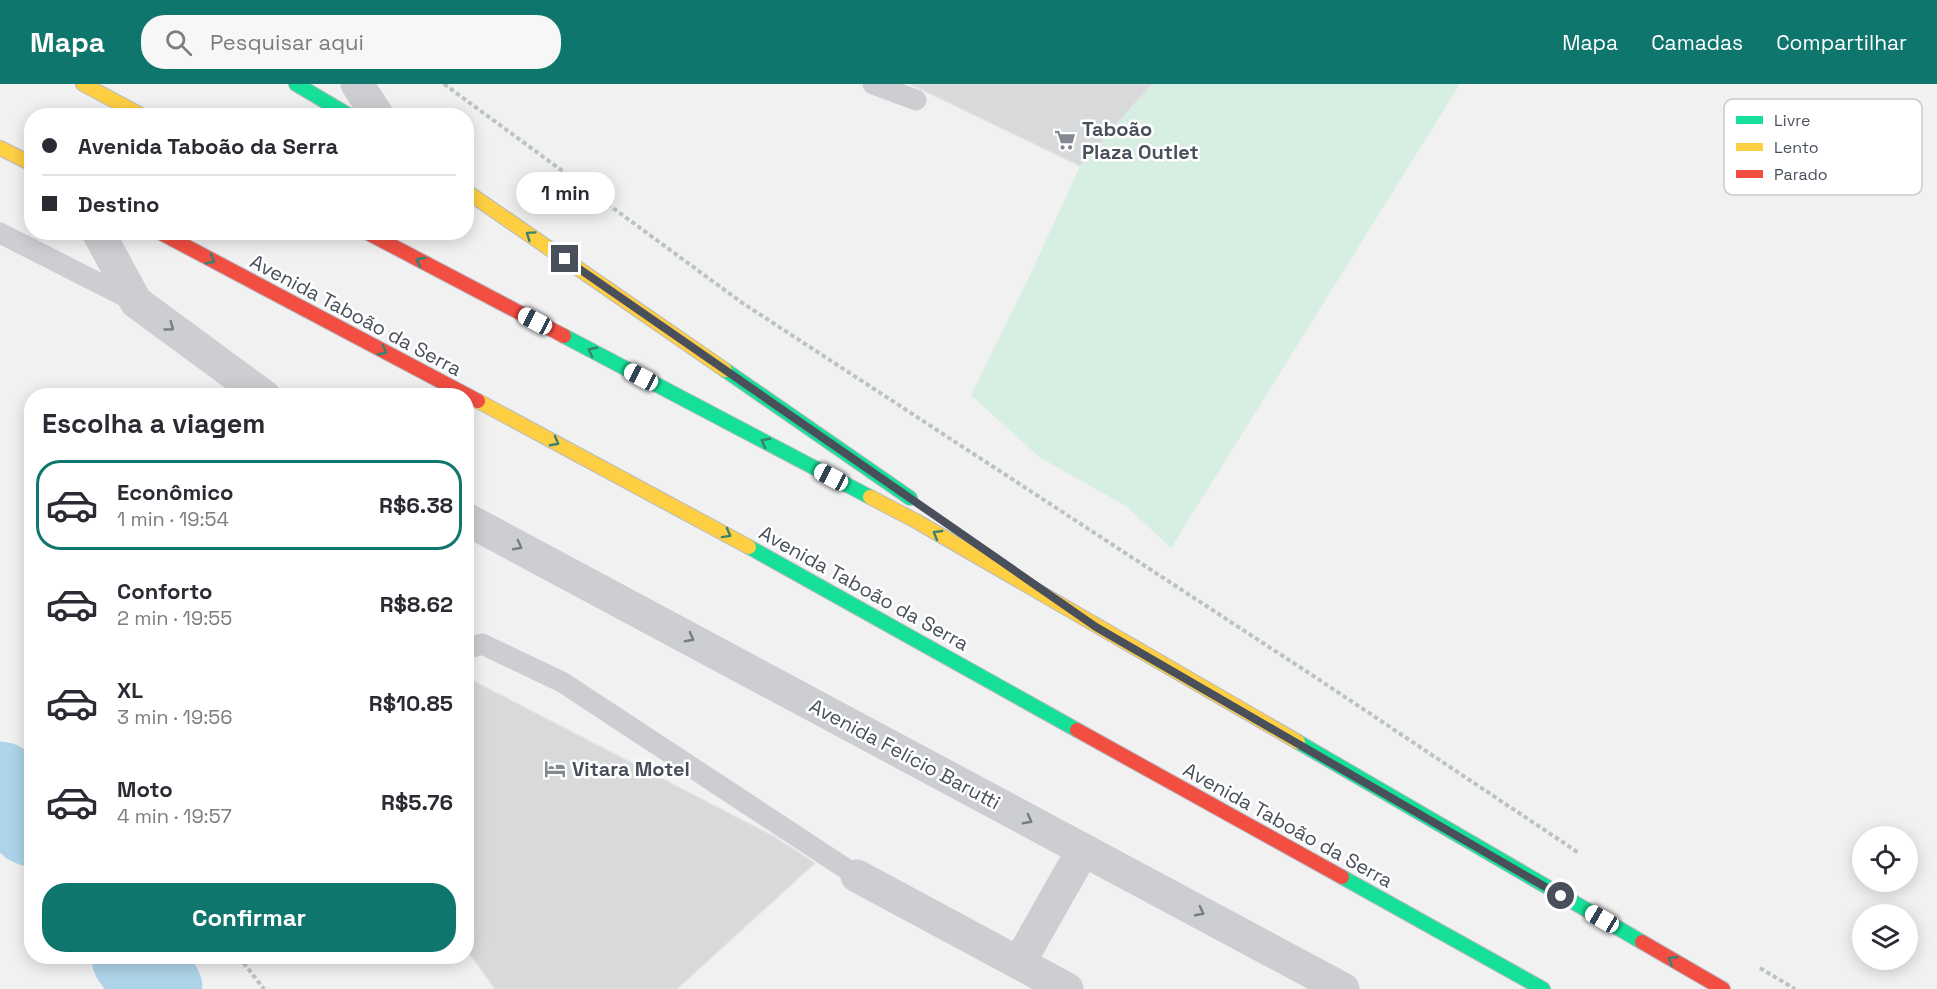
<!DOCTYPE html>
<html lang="pt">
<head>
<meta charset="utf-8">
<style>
  body { margin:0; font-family:"Space Grotesk",sans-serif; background:#f7f7f7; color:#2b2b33; height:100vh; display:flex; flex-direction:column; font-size:22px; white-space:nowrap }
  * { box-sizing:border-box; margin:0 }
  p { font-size:20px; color:#7c7c81 }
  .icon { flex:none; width:33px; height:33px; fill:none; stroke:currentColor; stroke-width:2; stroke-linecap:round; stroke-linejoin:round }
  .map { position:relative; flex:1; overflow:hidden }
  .sheet { position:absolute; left:24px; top:304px; width:450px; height:576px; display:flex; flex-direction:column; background:#fff; border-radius:24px; box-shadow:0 3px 15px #0003 }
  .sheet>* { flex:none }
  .guide { position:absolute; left:24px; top:24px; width:450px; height:132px; border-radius:24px; box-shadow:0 3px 15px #0003; display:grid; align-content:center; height:132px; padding:0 18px; background:#fff }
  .tools { position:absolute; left:1852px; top:742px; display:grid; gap:12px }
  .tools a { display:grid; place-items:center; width:66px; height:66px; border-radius:50%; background:#fff; box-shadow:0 3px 15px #0003; font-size:30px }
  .end { position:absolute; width:27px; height:27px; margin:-14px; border:8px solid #49505c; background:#fff; box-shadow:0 0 0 3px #fff }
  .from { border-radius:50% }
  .bubble { position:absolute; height:42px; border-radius:21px; background:#fff; box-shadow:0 3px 15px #0003; font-size:20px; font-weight:700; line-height:42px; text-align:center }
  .car { position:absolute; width:18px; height:36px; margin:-18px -9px; border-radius:8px; box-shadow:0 0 4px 2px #0007; background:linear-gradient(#fff 24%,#345 0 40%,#fff 0 76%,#345 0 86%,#fff 0) }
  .guide b { display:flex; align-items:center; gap:21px; height:57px; font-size:22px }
  .guide b+b { border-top:2px solid #e1e1e2 }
  .guide i { width:15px; height:15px; background:#2b2b33 }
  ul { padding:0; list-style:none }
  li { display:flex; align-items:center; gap:18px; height:90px; margin:0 12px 9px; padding:0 6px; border:3px solid transparent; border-radius:24px }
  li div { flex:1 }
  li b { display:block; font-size:22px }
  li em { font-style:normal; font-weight:700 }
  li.on { border-color:#0f766e }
  li>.icon { width:54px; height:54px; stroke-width:1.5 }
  h2 { padding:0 18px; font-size:27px; line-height:72px }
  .primary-button { display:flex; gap:12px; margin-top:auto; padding:12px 18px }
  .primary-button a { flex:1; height:69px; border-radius:24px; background:#0f766e; color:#fff; font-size:24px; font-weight:700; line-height:69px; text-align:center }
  header { display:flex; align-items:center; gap:36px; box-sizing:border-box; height:84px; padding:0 30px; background:#0f766e; color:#fff }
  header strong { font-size:28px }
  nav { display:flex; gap:33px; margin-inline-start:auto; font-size:21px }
  .search { width:420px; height:54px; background:#f7f7f7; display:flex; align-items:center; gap:15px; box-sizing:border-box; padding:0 21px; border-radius:24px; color:#7c7c81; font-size:22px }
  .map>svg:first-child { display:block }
  .green { fill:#d7eee3 }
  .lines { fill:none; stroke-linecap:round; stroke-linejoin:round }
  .river { stroke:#aed4e9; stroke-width:87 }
  .building { fill:#d8d9db; stroke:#e2e3e4; stroke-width:1.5 }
  .fast-casing { stroke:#b6b9c0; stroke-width:16 }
  .slow-casing { stroke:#b6b9c0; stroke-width:16 }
  .jam-casing { stroke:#b6b9c0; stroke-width:16 }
  .path { stroke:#bac5c3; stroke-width:4; stroke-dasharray:4.5 3; stroke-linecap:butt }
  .lane { stroke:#ccced1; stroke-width:21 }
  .street { stroke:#ccced1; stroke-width:33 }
  .fast { stroke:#16e098; stroke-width:14 }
  .slow { stroke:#ffcf43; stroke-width:14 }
  .jam { stroke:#f24e42; stroke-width:14 }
  .oneway { stroke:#378271 }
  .oneway2 { stroke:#777c85 }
  .route { stroke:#49505c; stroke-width:8 }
  .labels { text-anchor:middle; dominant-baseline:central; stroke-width:5; stroke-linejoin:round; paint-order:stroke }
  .poi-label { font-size:20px; font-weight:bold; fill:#49505c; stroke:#fff; text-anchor:start }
  .street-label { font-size:20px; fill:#49505c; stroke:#fff }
  .key { fill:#fff; stroke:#c8cace; stroke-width:1.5 }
  .key-label { font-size:16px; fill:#49505c }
</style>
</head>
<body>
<header>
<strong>Mapa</strong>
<div class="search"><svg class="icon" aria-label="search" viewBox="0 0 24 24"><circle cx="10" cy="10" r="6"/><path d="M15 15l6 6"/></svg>Pesquisar aqui</div>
<nav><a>Mapa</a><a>Camadas</a><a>Compartilhar</a></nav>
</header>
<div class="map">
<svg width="1937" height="905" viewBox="0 0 1937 905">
  <rect width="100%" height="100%" fill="#f1f1f1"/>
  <polygon class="green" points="1152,0 1460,0 1171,464 1126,422 1039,373 971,311 1031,189 1080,82"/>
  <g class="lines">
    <g class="river">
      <polyline points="0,701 32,739"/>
      <polyline points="135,873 159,905"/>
    </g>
  </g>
  <g class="building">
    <polygon points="910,0 1152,0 1080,82"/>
    <polygon points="466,593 775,753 815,779 677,905 495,905 466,865"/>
  </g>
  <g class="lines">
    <defs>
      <g id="fast">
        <polyline points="296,0 350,32"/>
        <polyline points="564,252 870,413"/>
        <polyline points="725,286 910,414"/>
        <polyline points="749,463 1077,646"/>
        <polyline points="1298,658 1642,858"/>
        <polyline points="1342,793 1543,905"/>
      </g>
      <g id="slow">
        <polyline points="83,0 143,32"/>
        <polyline points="0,64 32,80"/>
        <polyline points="466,107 725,286"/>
        <polyline points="478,317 749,463"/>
        <polyline points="870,413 916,437 1298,658"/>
      </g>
      <g id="jam">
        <polyline points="159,148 478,317"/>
        <polyline points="366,148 564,252"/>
        <polyline points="1077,646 1342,793"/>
        <polyline points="1642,858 1723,905"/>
      </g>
    </defs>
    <use href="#fast" class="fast-casing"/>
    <use href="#slow" class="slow-casing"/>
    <use href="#jam" class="jam-casing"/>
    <g class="path">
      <polyline points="444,0 741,218 1315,593 1579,769"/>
      <polyline points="239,873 264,905"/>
      <polyline points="1760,884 1795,905"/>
    </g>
    <g class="lane">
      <polyline points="873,0 916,16"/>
      <polyline points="0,149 136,218"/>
      <polyline points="466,565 482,560 562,598 857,792"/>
    </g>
    <g class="street">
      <polyline points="357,0 378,32"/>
      <polyline points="98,148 136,218 264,312"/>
      <polyline points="466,435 1343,905"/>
      <polyline points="857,792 1067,905"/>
      <polyline points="1019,879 1083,766"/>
    </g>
    <use href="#fast" class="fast"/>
    <use href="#slow" class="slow"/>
    <use href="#jam" class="jam"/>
  </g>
  <defs><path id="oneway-chevron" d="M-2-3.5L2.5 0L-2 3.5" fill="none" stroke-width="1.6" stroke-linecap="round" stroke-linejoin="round" transform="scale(1.5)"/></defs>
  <g class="oneway">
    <use href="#oneway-chevron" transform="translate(530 151) rotate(-145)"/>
    <use href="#oneway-chevron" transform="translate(211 176) rotate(28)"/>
    <use href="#oneway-chevron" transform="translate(420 177) rotate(-152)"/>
    <use href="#oneway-chevron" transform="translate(383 267) rotate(28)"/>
    <use href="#oneway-chevron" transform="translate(592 267) rotate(-152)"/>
    <use href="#oneway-chevron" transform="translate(555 358) rotate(28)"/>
    <use href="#oneway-chevron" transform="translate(765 358) rotate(-152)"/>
    <use href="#oneway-chevron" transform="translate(727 450) rotate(29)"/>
    <use href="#oneway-chevron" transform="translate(937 450) rotate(-150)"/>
    <use href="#oneway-chevron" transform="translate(1672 876) rotate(-150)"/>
  </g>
  <g class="oneway2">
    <use href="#oneway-chevron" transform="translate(170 243) rotate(36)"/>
    <use href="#oneway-chevron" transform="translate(518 462) rotate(28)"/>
    <use href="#oneway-chevron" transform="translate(690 554) rotate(28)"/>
    <use href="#oneway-chevron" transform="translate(1028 736) rotate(28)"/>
    <use href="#oneway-chevron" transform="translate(1200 828) rotate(28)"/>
  </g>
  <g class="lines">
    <polyline class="route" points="565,175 1096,543 1561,812"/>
  </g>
  <defs>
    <symbol id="supermarket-bare" viewBox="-9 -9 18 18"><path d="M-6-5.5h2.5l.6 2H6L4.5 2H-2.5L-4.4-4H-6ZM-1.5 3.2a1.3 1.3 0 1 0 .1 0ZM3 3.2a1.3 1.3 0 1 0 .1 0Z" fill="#848890" stroke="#fff" stroke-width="2.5" paint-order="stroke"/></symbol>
    <symbol id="hotel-bare" viewBox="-9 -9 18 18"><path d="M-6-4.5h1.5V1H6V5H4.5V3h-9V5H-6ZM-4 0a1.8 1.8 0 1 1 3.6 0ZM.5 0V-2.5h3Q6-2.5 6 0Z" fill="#848890" stroke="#fff" stroke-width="2.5" paint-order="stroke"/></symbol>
  </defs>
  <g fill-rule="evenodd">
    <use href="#supermarket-bare" x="1050" y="41" width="30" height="30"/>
    <use href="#hotel-bare" x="540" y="670" width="30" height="30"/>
  </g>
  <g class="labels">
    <g class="poi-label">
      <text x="1082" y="45">Taboão<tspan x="1082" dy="23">Plaza Outlet</tspan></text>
      <text x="572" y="685">Vitara Motel</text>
    </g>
    <g class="street-label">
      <text transform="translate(356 231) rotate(28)">Avenida Taboão da Serra</text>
      <text transform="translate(864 504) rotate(29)">Avenida Taboão da Serra</text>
      <text transform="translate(905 670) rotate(28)">Avenida Felício Barutti</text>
      <text transform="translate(1288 741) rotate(29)">Avenida Taboão da Serra</text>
    </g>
  </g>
  <rect x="1724" y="15" width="198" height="96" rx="9" class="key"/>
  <rect x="1736" y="32" width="27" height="8" fill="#16e098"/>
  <rect x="1736" y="59" width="27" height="8" fill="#ffcf43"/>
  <rect x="1736" y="86" width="27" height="8" fill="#f24e42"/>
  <g class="key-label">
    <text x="1774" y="42">Livre</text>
    <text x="1774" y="69">Lento</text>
    <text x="1774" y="96">Parado</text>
  </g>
</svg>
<div class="tools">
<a><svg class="icon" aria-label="locate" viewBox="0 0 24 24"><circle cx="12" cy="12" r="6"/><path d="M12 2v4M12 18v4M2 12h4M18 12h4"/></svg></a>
<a><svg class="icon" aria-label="layers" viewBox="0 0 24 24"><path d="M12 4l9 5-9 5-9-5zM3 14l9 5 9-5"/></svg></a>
</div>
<i class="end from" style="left:1561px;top:812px"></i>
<i class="end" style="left:565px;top:175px"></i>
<div class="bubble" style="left:516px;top:88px;width:99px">1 min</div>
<i class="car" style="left:535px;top:237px;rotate:298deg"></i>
<i class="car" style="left:641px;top:293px;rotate:298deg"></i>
<i class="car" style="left:831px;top:393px;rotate:298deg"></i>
<i class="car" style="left:1602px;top:835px;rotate:300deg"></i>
<div class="guide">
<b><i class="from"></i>Avenida Taboão da Serra</b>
<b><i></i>Destino</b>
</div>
<section class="sheet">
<h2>Escolha a viagem</h2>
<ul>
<li class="on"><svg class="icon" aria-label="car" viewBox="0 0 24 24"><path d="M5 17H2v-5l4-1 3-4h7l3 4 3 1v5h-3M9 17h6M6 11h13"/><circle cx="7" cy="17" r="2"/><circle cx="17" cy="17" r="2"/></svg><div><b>Econômico</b><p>1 min · 19:54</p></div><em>R$6.38</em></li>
<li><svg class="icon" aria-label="car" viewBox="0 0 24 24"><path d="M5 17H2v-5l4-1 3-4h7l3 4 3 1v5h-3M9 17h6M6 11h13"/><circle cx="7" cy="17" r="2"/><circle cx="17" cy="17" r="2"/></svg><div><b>Conforto</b><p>2 min · 19:55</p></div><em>R$8.62</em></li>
<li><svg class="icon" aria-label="car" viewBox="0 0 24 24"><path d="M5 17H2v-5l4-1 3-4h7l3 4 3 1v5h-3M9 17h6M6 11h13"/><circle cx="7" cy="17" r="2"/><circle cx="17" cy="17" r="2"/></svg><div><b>XL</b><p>3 min · 19:56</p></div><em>R$10.85</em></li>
<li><svg class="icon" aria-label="car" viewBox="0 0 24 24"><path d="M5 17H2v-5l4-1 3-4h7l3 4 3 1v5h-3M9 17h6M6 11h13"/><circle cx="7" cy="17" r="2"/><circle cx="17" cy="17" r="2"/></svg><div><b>Moto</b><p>4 min · 19:57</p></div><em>R$5.76</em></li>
</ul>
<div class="primary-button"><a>Confirmar</a></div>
</section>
</div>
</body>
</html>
